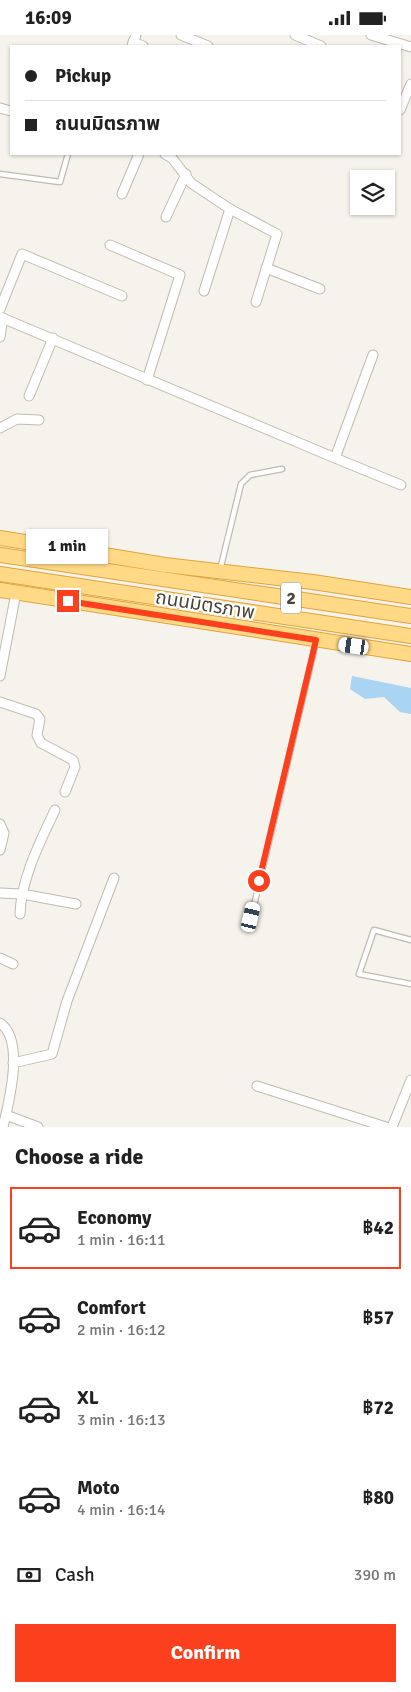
<!DOCTYPE html>
<html lang="en">
<head>
<meta charset="utf-8">
<style>
  body { margin:0; font-family:Signika,"Noto Sans Thai",sans-serif; background:#f6f6f6; color:#222; height:100vh; display:flex; flex-direction:column; font-size:19px; white-space:nowrap }
  * { box-sizing:border-box; margin:0 }
  p { font-size:16px; color:#767676 }
  .icon { flex:none; width:28px; height:28px; fill:none; stroke:currentColor; stroke-width:2; stroke-linecap:round; stroke-linejoin:round }
  .map { position:relative; height:1092px; overflow:hidden }
  .sheet { display:flex; flex-direction:column; background:#fff; flex:1 }
  .sheet>* { flex:none }
  .guide { position:absolute; left:10px; top:10px; width:391px; height:110px; border-radius:0px; box-shadow:0 1px 4px #0004; display:grid; align-content:center; height:110px; padding:0 15px; background:#fff }
  .controls { position:absolute; left:350px; top:135px; display:grid; gap:10px }
  .controls a { display:grid; place-items:center; width:45px; height:45px; border-radius:0px; background:#fff; box-shadow:0 1px 4px #0004; font-size:25px }
  .end { position:absolute; width:22px; height:22px; margin:-11px; border:6px solid #fc3f1d; background:#fff; box-shadow:0 0 0 2px #fff }
  .from { border-radius:50% }
  .bubble { position:absolute; height:35px; border-radius:0px; background:#fff; box-shadow:0 1px 4px #0004; font-size:16px; font-weight:700; line-height:35px; text-align:center }
  .car { position:absolute; width:15px; height:30px; margin:-15px -8px; border-radius:6px; box-shadow:0 0 4px 1px #0007; background:linear-gradient(#fff 24%,#345 0 40%,#fff 0 76%,#345 0 86%,#fff 0) }
  .guide b { display:flex; align-items:center; gap:18px; height:48px; font-size:19px }
  .guide b+b { border-top:1px solid #e0e0e0 }
  .guide i { width:12px; height:12px; background:#222 }
  ul { padding:0; list-style:none }
  li { display:flex; align-items:center; gap:15px; height:82px; margin:0 10px 8px; padding:0 5px; border:2px solid transparent; border-radius:0px }
  li div { flex:1 }
  li b { display:block; font-size:19px }
  li em { font-style:normal; font-weight:700 }
  li.active { border-color:#fc3f1d }
  li>.icon { width:45px; height:45px; stroke-width:1.5 }
  h2 { padding:0 15px; font-size:22px; line-height:60px }
  .pay { display:flex; align-items:center; gap:12px; height:55px; padding:0 15px; font-size:19px }
  .pay p { margin-inline-start:auto }
  .action { display:flex; gap:10px; margin-top:auto; padding:10px 15px }
  .action a { flex:1; height:58px; border-radius:0px; background:#fc3f1d; color:#fff; font-size:20px; font-weight:700; line-height:58px; text-align:center }
  .status { display:flex; justify-content:space-between; align-items:center; height:35px; padding:0 25px; background:#fff; direction:ltr }
  .status svg { height:14px; fill:currentColor }
  .map>svg:first-child { display:block }
  .water { fill:#a9d4f2 }
  .lines { fill:none; stroke-linecap:round; stroke-linejoin:round }
  .service-casing { stroke:#c2bbae; stroke-width:7 }
  .minor-casing { stroke:#c2bbae; stroke-width:11 }
  .trunk-casing { stroke:#e0a43c; stroke-width:16 }
  .service { stroke:#fff; stroke-width:4.5 }
  .minor { stroke:#fff; stroke-width:9 }
  .trunk { stroke:#ffd985; stroke-width:14 }
  .route { stroke:#fc3f1d; stroke-width:6 }
  .labels { text-anchor:middle; dominant-baseline:central; stroke-width:4.5; stroke-linejoin:round; paint-order:stroke }
  .shield { fill:#fff; stroke:#817c74; stroke-width:1 }
  .shield-label { font-size:18px; font-weight:bold; fill:#4b4439 }
  .street-label { font-size:19px; fill:#4b4439; stroke:#fff }
</style>
</head>
<body>
<div class="status"><b>16:09</b><svg viewBox="0 0 49 12"><path d="M0 12V9h3v3zM5 12V6h3v6zM10 12V3h3v9zM15 12V0h3v12zM26 1h20v11H26zM47 4h2v5h-2z"/></svg></div>
<div class="map">
<svg width="411" height="1092" viewBox="0 0 411 1092">
  <rect width="100%" height="100%" fill="#f6f3ec"/>
  <polygon class="water" points="352,641 411,653 411,679 400,677 384,662 365,664 350,654"/>
  <g class="lines">
    <defs>
      <g id="service">
        <polyline points="0,139 60,147 68,119"/>
        <polyline points="220,535 241,449 250,440 282,434"/>
        <polyline points="251,883 316,607"/>
        <polyline points="411,905 374,895 359,939 411,949"/>
      </g>
      <g id="minor">
        <polyline points="181,0 208,11"/>
        <polyline points="295,0 321,11"/>
        <polyline points="371,0 411,12"/>
        <polyline points="133,7 143,11"/>
        <polyline points="132,11 136,0"/>
        <polyline points="0,73 11,76"/>
        <polyline points="400,75 411,49"/>
        <polyline points="165,119 172,123 191,148 230,174 277,199 256,267"/>
        <polyline points="122,159 139,119"/>
        <polyline points="166,182 186,139"/>
        <polyline points="110,210 180,240 147,345"/>
        <polyline points="266,233 320,254"/>
        <polyline points="204,256 230,174"/>
        <polyline points="0,274 22,219 122,261"/>
        <polyline points="0,282 335,423 373,320"/>
        <polyline points="0,302 3,283"/>
        <polyline points="29,361 53,303"/>
        <polyline points="0,393 17,384 39,385"/>
        <polyline points="335,423 401,450"/>
        <polyline points="0,641 16,558"/>
        <polyline points="0,667 36,679 40,684 37,700 41,708 73,725 75,732 65,757"/>
        <polyline points="0,789 4,798 0,815"/>
        <polyline points="0,858 22,859 76,869"/>
        <path d="M20,879c1,-35 20,-72 35,-104"/>
        <polyline points="0,923 13,929"/>
        <path d="M0,988c25,17 9,79 3,104"/>
        <polyline points="13,1028 52,1019 67,966 114,843"/>
        <polyline points="257,1051 386,1092"/>
        <polyline points="6,1080 38,1092"/>
        <polyline points="392,1092 411,1045"/>
      </g>
      <g id="trunk">
        <polyline points="0,503 165,530 313,547 411,562"/>
        <polyline points="0,520 411,581"/>
        <polyline points="0,539 411,601"/>
        <polyline points="0,555 411,619"/>
      </g>
    </defs>
    <use href="#service" class="service-casing"/>
    <use href="#minor" class="minor-casing"/>
    <use href="#trunk" class="trunk-casing"/>
    <use href="#service" class="service"/>
    <use href="#minor" class="minor"/>
    <use href="#trunk" class="trunk"/>
  </g>
  <g class="lines">
    <polyline class="route" points="68,566 316,605 259,846"/>
  </g>
  <g class="labels">
    <rect class="shield" x="281" y="547.5" width="20" height="31" rx="4"/>
    <g class="shield-label">
      <text x="291" y="563">2</text>
    </g>
    <g class="street-label">
      <text transform="translate(205 570) rotate(9)">ถนนมิตรภาพ</text>
    </g>
  </g>
</svg>
<div class="controls">
<a><svg class="icon" aria-label="layers" viewBox="0 0 24 24"><path d="M12 4l9 5-9 5-9-5zM3 14l9 5 9-5"/></svg></a>
</div>
<i class="end from" style="left:259px;top:846px"></i>
<i class="end" style="left:68px;top:566px"></i>
<div class="bubble" style="left:26px;top:494px;width:82px">1 min</div>
<i class="car" style="left:354px;top:611px;rotate:278deg"></i>
<i class="car" style="left:251px;top:882px;rotate:13deg"></i>
<div class="guide">
<b><i class="from"></i>Pickup</b>
<b><i></i>ถนนมิตรภาพ</b>
</div>
</div>
<section class="sheet">
<h2>Choose a ride</h2>
<ul>
<li class="active"><svg class="icon" aria-label="car" viewBox="0 0 24 24"><path d="M5 17H2v-5l4-1 3-4h7l3 4 3 1v5h-3M9 17h6M6 11h13"/><circle cx="7" cy="17" r="2"/><circle cx="17" cy="17" r="2"/></svg><div><b>Economy</b><p>1 min · 16:11</p></div><em>฿42</em></li>
<li><svg class="icon" aria-label="car" viewBox="0 0 24 24"><path d="M5 17H2v-5l4-1 3-4h7l3 4 3 1v5h-3M9 17h6M6 11h13"/><circle cx="7" cy="17" r="2"/><circle cx="17" cy="17" r="2"/></svg><div><b>Comfort</b><p>2 min · 16:12</p></div><em>฿57</em></li>
<li><svg class="icon" aria-label="car" viewBox="0 0 24 24"><path d="M5 17H2v-5l4-1 3-4h7l3 4 3 1v5h-3M9 17h6M6 11h13"/><circle cx="7" cy="17" r="2"/><circle cx="17" cy="17" r="2"/></svg><div><b>XL</b><p>3 min · 16:13</p></div><em>฿72</em></li>
<li><svg class="icon" aria-label="car" viewBox="0 0 24 24"><path d="M5 17H2v-5l4-1 3-4h7l3 4 3 1v5h-3M9 17h6M6 11h13"/><circle cx="7" cy="17" r="2"/><circle cx="17" cy="17" r="2"/></svg><div><b>Moto</b><p>4 min · 16:14</p></div><em>฿80</em></li>
</ul>
<div class="pay"><svg class="icon" aria-label="cash" viewBox="0 0 24 24"><path d="M3 7h18v10H3z"/><circle cx="12" cy="12" r="2"/></svg>Cash<p>390 m</p></div>
<div class="action"><a>Confirm</a></div>
</section>
</body>
</html>
